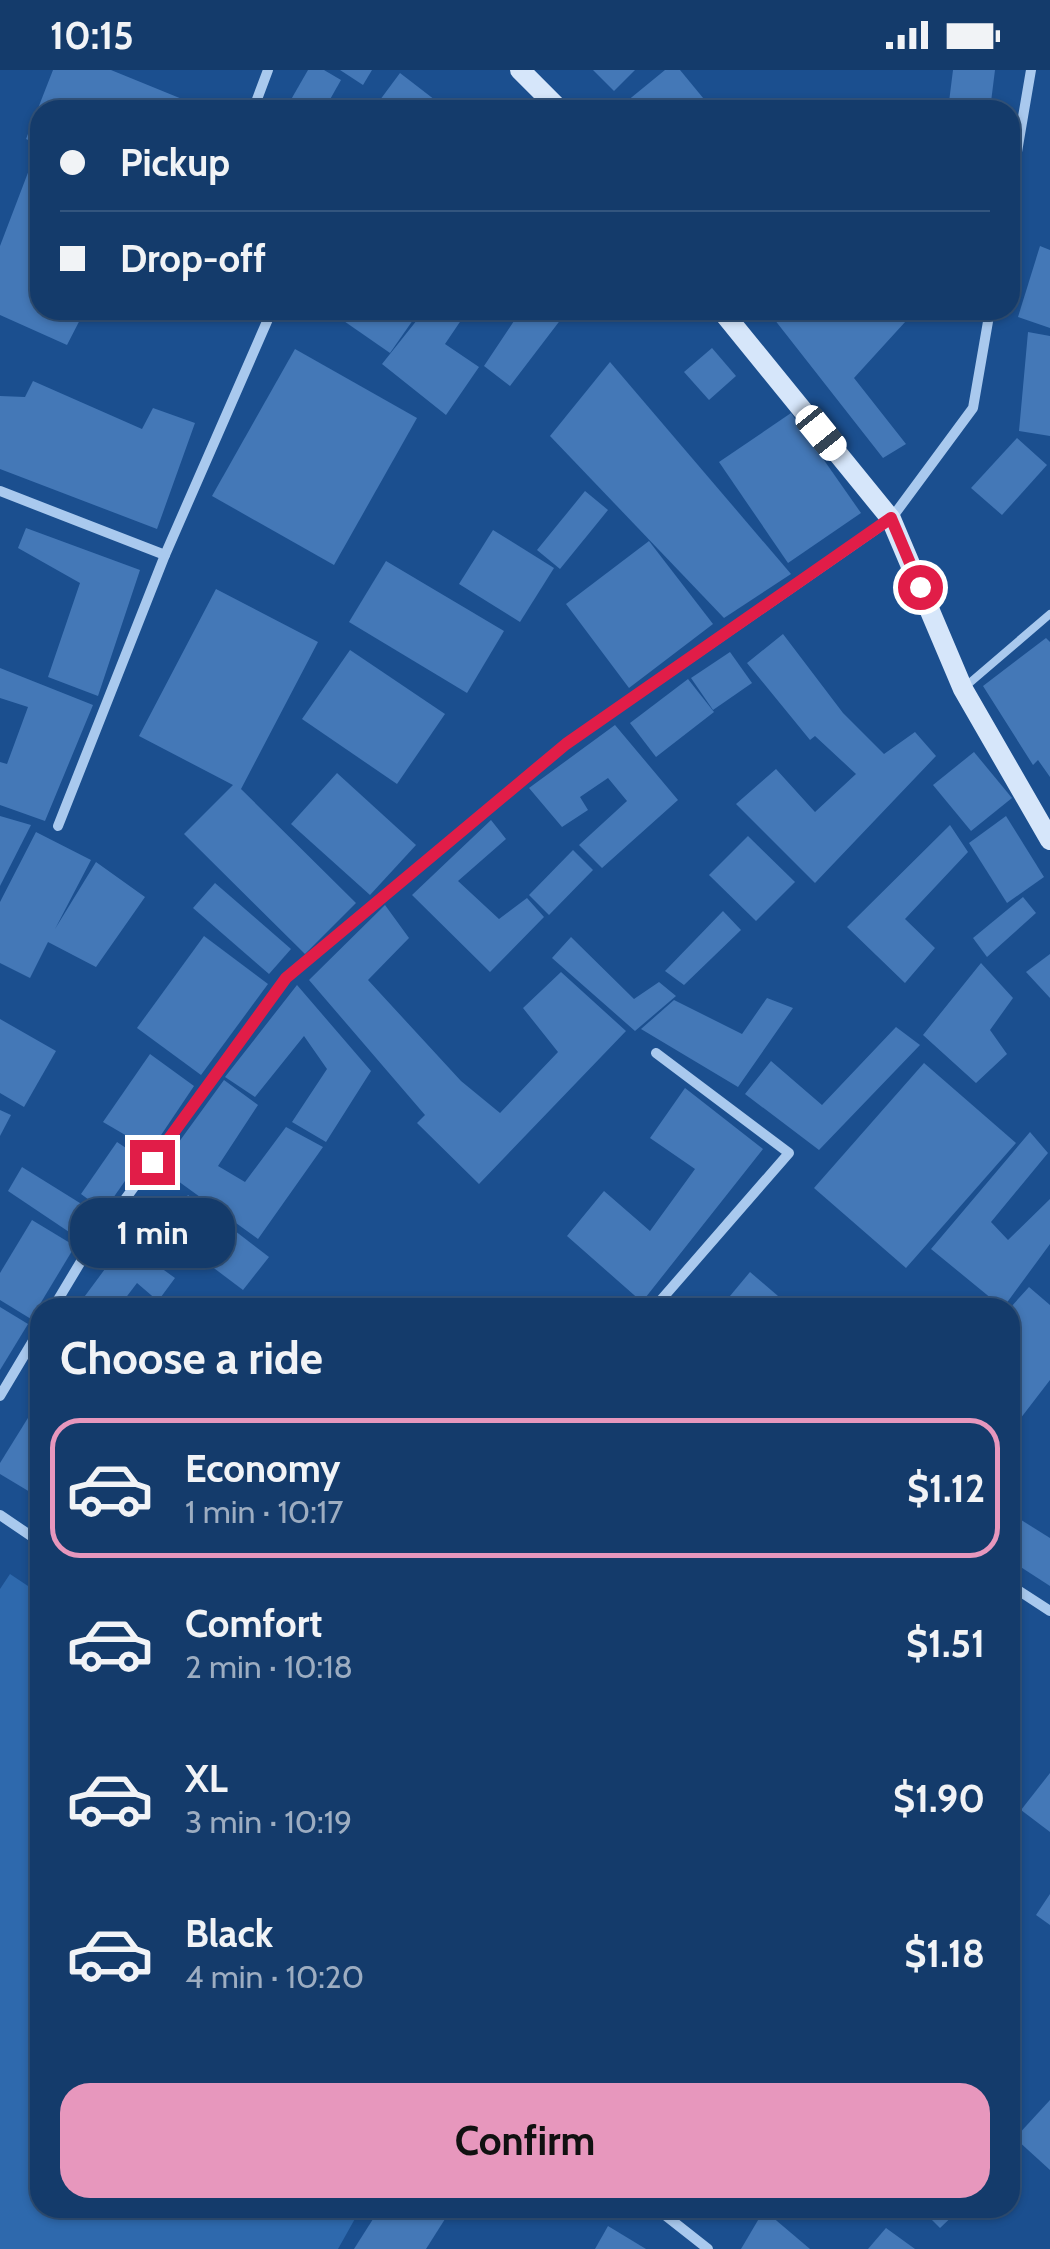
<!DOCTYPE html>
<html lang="en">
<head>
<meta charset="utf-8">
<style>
  body { margin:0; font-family:Cabin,sans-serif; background:#214673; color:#f1f3f6; height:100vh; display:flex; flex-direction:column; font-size:38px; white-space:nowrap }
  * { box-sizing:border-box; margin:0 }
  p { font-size:32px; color:#9dadc1 }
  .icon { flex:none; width:55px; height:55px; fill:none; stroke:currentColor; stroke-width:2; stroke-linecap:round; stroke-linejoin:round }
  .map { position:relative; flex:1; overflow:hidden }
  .details { position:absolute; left:30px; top:1228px; width:990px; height:920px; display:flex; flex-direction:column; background:#143b6b; border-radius:30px; box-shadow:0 2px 8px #0004,0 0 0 2px #33557e }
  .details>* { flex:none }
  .banner { position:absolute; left:30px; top:30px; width:990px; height:220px; border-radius:30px; box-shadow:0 2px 8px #0004,0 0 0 2px #33557e; display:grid; align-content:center; height:220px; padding:0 30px; background:#143b6b }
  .end { position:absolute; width:45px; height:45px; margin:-22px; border:12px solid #e11d48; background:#fff; box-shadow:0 0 0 5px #fff }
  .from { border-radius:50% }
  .bubble { position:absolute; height:70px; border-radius:30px; background:#143b6b; box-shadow:0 2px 8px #0004,0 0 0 2px #33557e; font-size:32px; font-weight:700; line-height:70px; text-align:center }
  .car { position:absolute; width:30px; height:60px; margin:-30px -15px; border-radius:12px; box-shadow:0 0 8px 2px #0007; background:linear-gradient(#fff 24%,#345 0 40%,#fff 0 76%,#345 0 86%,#fff 0) }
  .banner b { display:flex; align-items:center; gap:35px; height:95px; font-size:38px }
  .banner b+b { border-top:2px solid #33557e }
  .banner i { width:25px; height:25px; background:#f1f3f6 }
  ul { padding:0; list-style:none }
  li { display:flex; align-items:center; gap:30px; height:140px; margin:0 20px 15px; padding:0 10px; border:5px solid transparent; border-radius:30px }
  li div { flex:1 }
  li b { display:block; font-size:38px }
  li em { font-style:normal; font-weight:700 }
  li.selected { border-color:#e797bd }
  li>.icon { width:90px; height:90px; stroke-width:1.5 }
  h2 { padding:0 30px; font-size:45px; line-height:120px }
  .primary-button { display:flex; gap:20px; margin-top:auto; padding:20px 30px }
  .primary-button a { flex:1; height:115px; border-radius:30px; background:#e797bd; color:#111; font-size:40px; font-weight:700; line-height:115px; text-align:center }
  .status { display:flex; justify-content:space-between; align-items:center; height:70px; padding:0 50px; background:#143b6b; direction:ltr }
  .status svg { height:28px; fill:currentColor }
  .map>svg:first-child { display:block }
  .green { fill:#2e69ad }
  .building { fill:#4478b7 }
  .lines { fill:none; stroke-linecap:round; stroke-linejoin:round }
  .lane { stroke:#a9c9ee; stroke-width:8 }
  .street { stroke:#a9c9ee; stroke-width:10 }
  .secondary { stroke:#d6e6fa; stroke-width:20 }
  .route { stroke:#e11d48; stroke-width:12 }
</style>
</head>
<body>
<div class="status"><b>10:15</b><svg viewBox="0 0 49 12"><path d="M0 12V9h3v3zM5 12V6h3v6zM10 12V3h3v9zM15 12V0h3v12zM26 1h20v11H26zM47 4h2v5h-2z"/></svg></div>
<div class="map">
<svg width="1050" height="2179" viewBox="0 0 1050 2179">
  <rect width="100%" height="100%" fill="#1b4f8f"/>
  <polygon class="green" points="10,1504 40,1524 40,2138 361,2138 338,2179 0,2179 0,1519"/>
  <g class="building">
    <polygon points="53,0 111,0 209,40 40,40 40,75 26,69"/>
    <polygon points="308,0 324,0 341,10 324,40 285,40"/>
    <polygon points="340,0 372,0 363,15"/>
    <polygon points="593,0 635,0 614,21"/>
    <polygon points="665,0 680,0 713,40 625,40 621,36"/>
    <polygon points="953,0 995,0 990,40 948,40"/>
    <polygon points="400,3 448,40 385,40 377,34"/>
    <polygon points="37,79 40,80 40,240 85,240 67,275 0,245 0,176"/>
    <polygon points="1040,176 1050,180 1050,258 1018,247"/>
    <polygon points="328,240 420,240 390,283"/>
    <polygon points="425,240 468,240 445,274 479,297 446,345 382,294"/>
    <polygon points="518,240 568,240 510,316 484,296 520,242"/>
    <polygon points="767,240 916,240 854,308 906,374 883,388"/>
    <polygon points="1028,262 1050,266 1050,366 1019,361"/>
    <polygon points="712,278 736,306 709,330 684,302"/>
    <polygon points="295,279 417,348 334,495 212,426"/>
    <polygon points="610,292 791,504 724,548 550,366"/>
    <polygon points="33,311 142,359 153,338 195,353 157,459 0,399 0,326 25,327"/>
    <polygon points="791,343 861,443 788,493 719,392"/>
    <polygon points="1017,368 1047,395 1002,445 971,418"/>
    <polygon points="585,421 608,440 560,499 537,480"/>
    <polygon points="26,458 140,500 98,626 48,607 80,513 18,478"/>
    <polygon points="493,460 554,498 520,552 459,514"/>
    <polygon points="649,471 713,554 629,618 566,534"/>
    <polygon points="386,491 504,561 467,623 349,552"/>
    <polygon points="216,519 318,572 241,719 356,833 305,884 184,764 233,715 139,666"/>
    <polygon points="783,564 843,643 884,684 915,662 936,686 815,813 736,734 776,699 815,742 856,704 815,666 810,670 747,593"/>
    <polygon points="1046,568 1050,572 1050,707 1038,690 1033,695 983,616"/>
    <polygon points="350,580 445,644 397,714 302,649"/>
    <polygon points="730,582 752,613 713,640 691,608"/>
    <polygon points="0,598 93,635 45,751 0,735 0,692 7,694 28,637 0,628"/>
    <polygon points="688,609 714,642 656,687 630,653"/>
    <polygon points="615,655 678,730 602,798 579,775 627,731 608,708 580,727 588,740 562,757 529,718"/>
    <polygon points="974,682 1012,728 971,761 933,715"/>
    <polygon points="337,703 416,775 370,825 291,754"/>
    <polygon points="0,746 31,755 0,816"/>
    <polygon points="1006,746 1044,807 1007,833 969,773"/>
    <polygon points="491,750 506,769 458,811 499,849 527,828 544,847 490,902 412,825"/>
    <polygon points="950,755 968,782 905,849 935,878 905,913 847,857"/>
    <polygon points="36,762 91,790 55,859 96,792 145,827 96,897 48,872 30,908 0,893 0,832"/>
    <polygon points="748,766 795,812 756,851 709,805"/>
    <polygon points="573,780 593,800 549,845 529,825"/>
    <polygon points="215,813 291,879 269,904 193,838"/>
    <polygon points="1023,827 1036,843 987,887 973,868"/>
    <polygon points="385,835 409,868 368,910 461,1011 500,1043 558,982 523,938 561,902 626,961 479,1114 417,1053 425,1045 309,910"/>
    <polygon points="723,841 741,860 684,915 665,901"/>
    <polygon points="204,866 268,914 201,1005 137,958"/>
    <polygon points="571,867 634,929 659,912 676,926 635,961 552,888"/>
    <polygon points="1050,884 1050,928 1026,902"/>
    <polygon points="981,893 1013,928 990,960 1007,984 976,1013 923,965"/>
    <polygon points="297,915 371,1001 326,1072 292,1052 327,999 304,966 255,1027 225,1007"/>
    <polygon points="767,928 793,938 738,1017 641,959 674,930 742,964"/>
    <polygon points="0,949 56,981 24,1037 0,1023"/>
    <polygon points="896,957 920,975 819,1080 745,1024 771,991 822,1035"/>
    <polygon points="150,984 194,1016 151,1080 103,1052"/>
    <polygon points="924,993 1016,1073 906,1198 814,1118"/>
    <polygon points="224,1010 258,1035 218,1096 245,1112 286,1057 323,1077 258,1169 160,1098"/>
    <polygon points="685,1018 763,1079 642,1232 567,1166 604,1121 650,1161 695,1099 650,1068"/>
    <polygon points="0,1040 11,1045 0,1066"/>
    <polygon points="1030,1062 1048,1083 991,1152 1008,1170 1050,1129 1050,1174 1003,1238 931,1179"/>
    <polygon points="117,1072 141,1088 104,1141 81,1124"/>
    <polygon points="22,1097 96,1143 81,1170 8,1121"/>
    <polygon points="188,1125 269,1187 243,1220 162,1159"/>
    <polygon points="32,1150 75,1176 31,1249 0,1230 0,1203"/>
    <polygon points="125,1172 175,1208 158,1231 137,1213 118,1238 83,1238 79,1234"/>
    <polygon points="750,1202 792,1238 720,1238"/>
    <polygon points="1029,1217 1050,1235 1050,1310 1010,1362 1010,1273 1022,1260 1010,1246 1010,1238"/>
    <polygon points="0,1237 28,1254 0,1300"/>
    <polygon points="36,1335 40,1337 40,1428 0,1404 0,1393"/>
    <polygon points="1010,1443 1050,1468 1050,1516 1010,1490"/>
    <polygon points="1050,1703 1050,1762 1021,1740"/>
    <polygon points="1050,1824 1050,1855 1036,1845"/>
    <polygon points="1050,2030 1050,2100 1015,2068"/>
    <polygon points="380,2138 452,2138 426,2179 354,2179"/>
    <polygon points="920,2138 961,2138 940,2158"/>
    <polygon points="764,2140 810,2179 741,2179"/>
    <polygon points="608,2156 646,2179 595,2179"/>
    <polygon points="886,2158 915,2179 868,2179"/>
  </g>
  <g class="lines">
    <polyline class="lane" points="966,616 1050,544"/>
    <g class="street">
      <polyline points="253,40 268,0"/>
      <polyline points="1010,123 1031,0"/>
      <polyline points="0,421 165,485"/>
      <polyline points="58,756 165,485 272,240"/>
      <polyline points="53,1238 86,1183 286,908 566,674 891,449 973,338 990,240"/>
      <polyline points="654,1238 789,1083 656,983"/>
      <polyline points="0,1326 40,1259"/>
      <polyline points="0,1445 40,1472"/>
      <polyline points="1010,1515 1050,1541"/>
      <polyline points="656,2138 708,2179"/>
    </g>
    <g class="secondary">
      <polyline points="520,0 560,40"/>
      <polyline points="721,240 891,449 963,619 1050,770"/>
    </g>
  </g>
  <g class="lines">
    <polyline class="route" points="152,1092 286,908 566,674 891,448 920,517"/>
  </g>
</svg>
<i class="end from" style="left:920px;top:517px"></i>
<i class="end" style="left:152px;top:1092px"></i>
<div class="bubble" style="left:70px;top:1128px;width:165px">1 min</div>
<i class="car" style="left:821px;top:363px;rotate:141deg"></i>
<div class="banner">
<b><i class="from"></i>Pickup</b>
<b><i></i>Drop-off</b>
</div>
<section class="details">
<h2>Choose a ride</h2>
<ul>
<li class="selected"><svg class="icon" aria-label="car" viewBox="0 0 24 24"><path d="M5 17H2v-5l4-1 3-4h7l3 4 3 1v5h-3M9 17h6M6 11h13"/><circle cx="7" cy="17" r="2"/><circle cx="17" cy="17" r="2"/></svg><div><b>Economy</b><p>1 min · 10:17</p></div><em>$1.12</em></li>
<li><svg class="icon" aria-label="car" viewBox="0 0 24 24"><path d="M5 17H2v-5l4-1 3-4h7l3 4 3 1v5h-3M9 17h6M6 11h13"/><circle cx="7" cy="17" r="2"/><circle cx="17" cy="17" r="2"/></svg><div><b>Comfort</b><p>2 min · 10:18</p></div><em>$1.51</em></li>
<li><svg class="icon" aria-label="car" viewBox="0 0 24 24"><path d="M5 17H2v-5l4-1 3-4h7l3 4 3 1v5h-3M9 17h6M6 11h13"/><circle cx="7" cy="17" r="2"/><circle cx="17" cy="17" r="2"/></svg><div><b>XL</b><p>3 min · 10:19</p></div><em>$1.90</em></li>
<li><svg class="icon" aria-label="car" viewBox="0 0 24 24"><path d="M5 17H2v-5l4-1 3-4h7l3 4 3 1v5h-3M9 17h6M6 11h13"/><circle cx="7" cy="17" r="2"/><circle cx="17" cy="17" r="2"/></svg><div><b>Black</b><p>4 min · 10:20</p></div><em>$1.18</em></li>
</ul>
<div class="primary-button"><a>Confirm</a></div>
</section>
</div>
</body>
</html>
